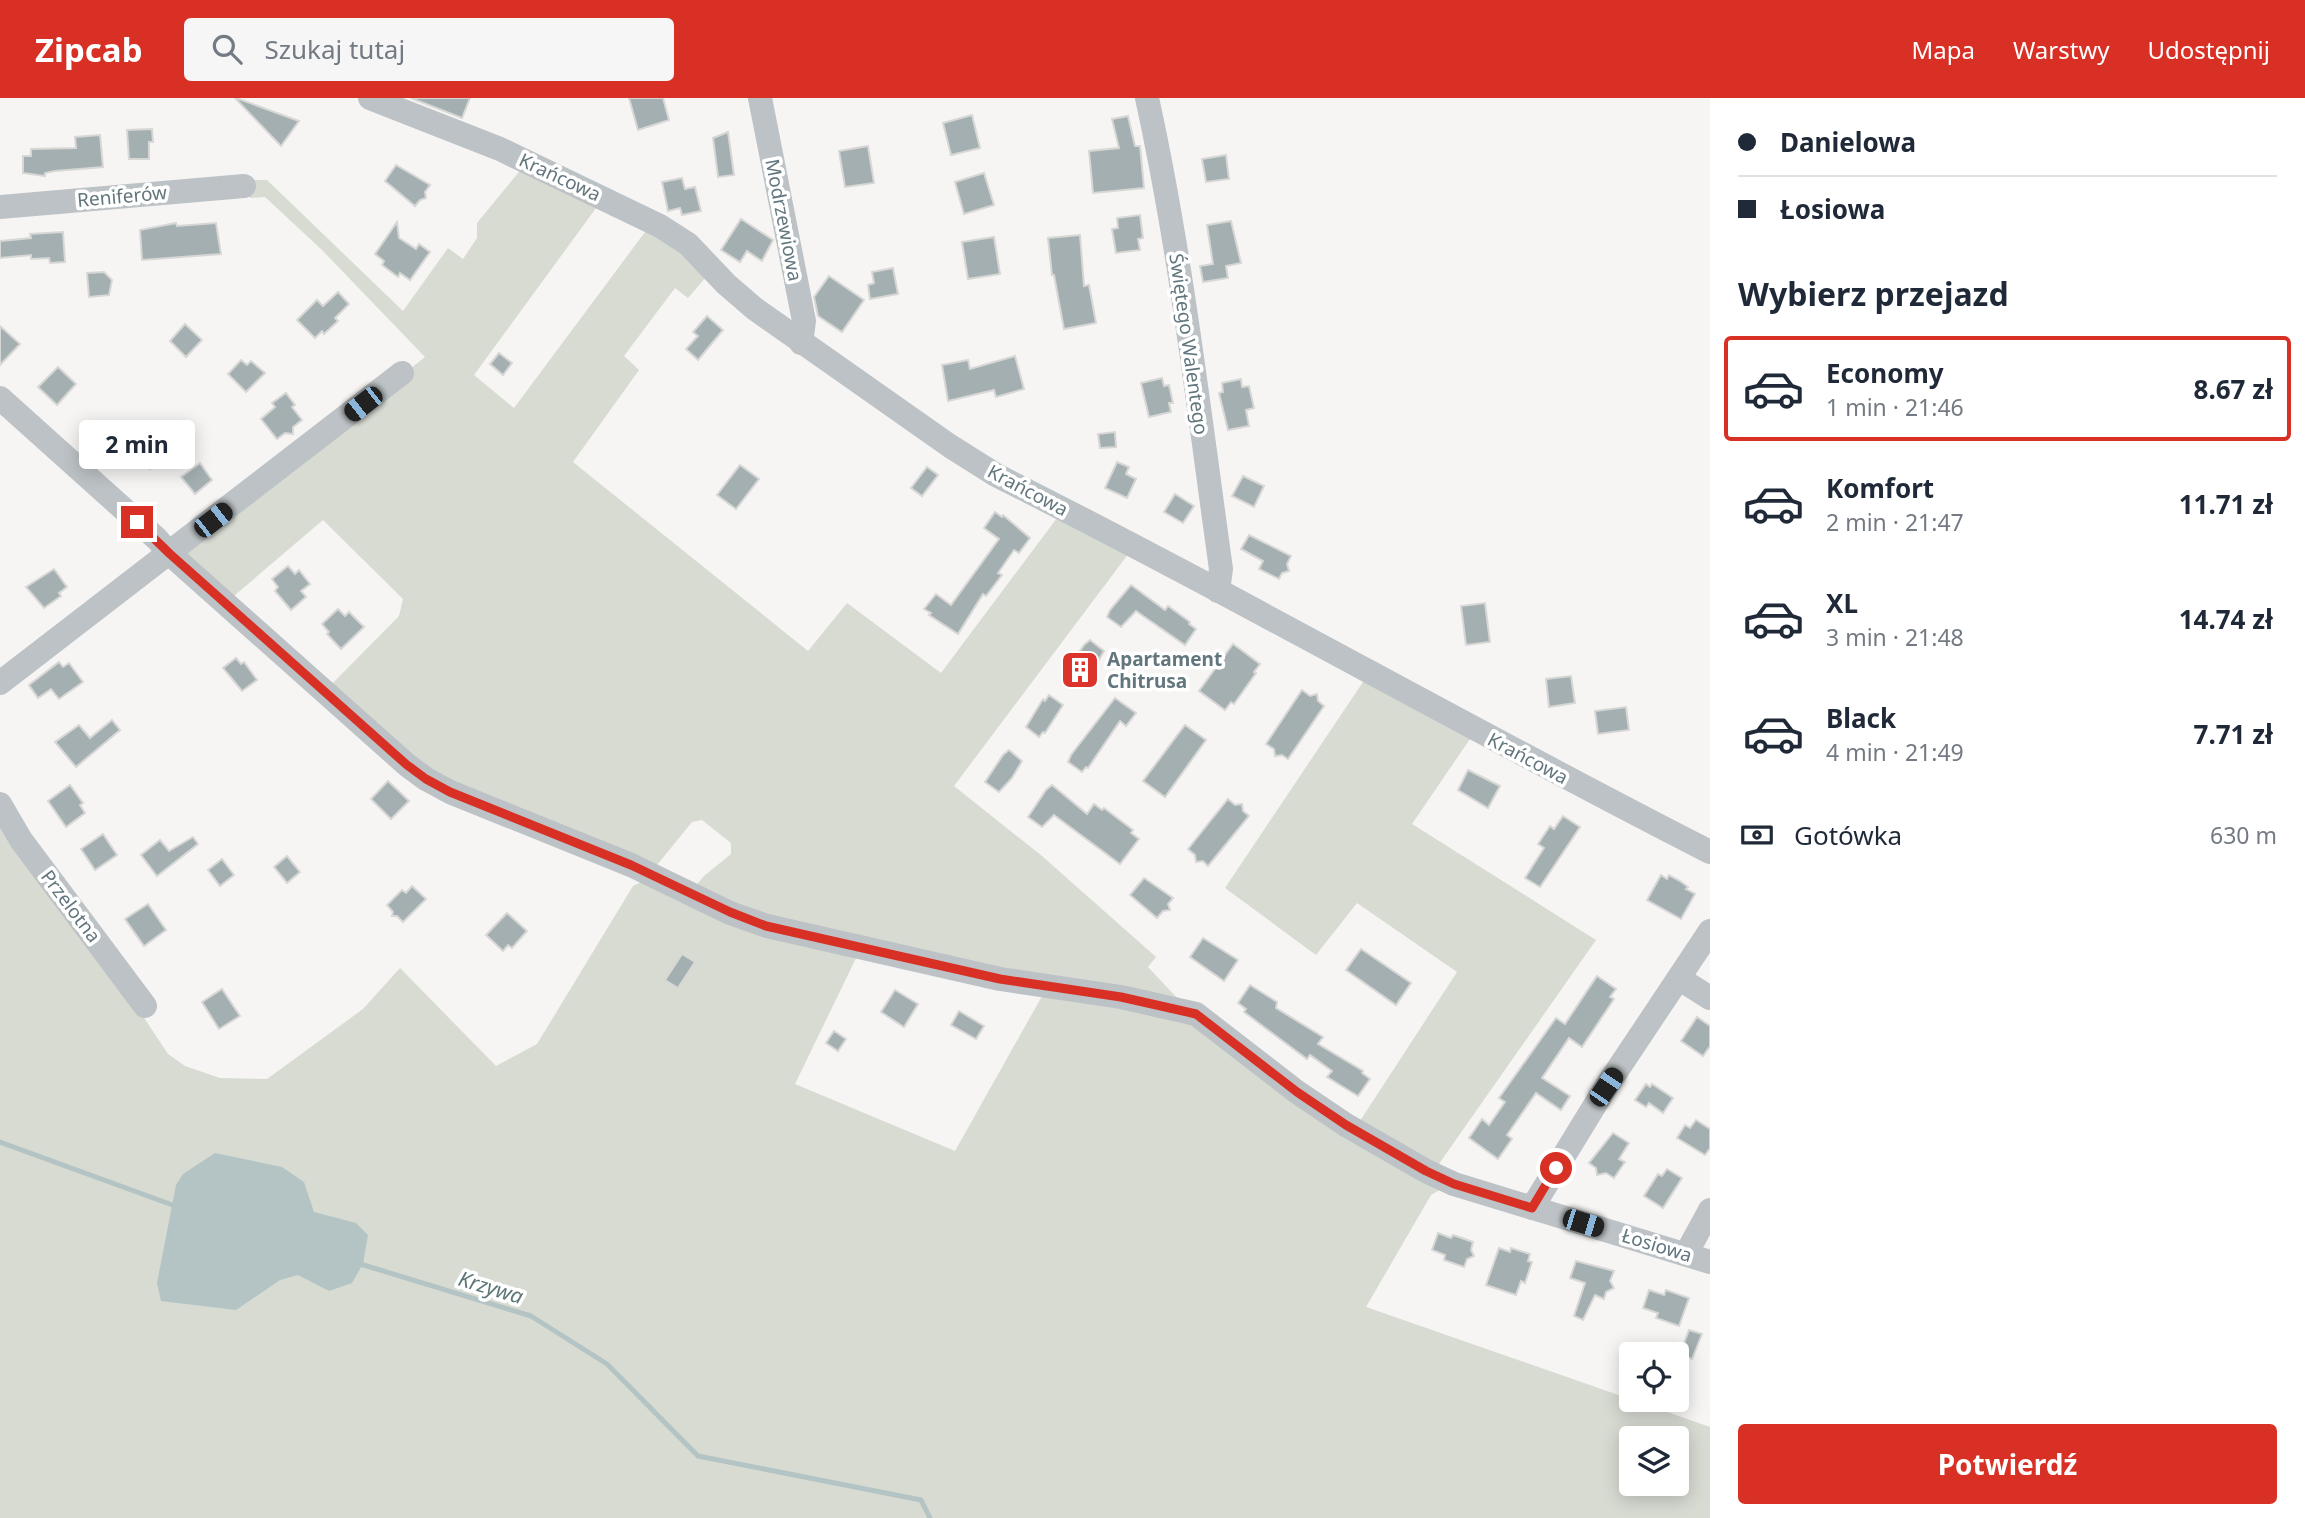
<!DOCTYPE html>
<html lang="pl">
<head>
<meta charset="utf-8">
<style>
  body { margin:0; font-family:"Noto Sans",sans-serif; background:#f6f6f7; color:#1f2937; height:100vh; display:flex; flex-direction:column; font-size:26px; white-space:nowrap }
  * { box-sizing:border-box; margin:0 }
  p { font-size:23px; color:#747a83 }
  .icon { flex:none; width:38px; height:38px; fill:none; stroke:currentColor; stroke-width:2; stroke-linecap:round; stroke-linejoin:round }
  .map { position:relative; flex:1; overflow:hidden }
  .drawer { display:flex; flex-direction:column; background:#fff; width:595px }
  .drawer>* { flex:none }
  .hud { display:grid; align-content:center; height:154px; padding:0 28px; background:#fff }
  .fabs { position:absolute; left:1619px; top:1244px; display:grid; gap:14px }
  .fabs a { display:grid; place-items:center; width:70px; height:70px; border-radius:7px; background:#fff; box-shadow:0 4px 18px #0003; font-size:35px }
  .end { position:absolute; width:32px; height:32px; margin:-16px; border:9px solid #d93025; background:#fff; box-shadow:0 0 0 4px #fff }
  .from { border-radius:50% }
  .bubble { position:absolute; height:49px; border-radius:7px; background:#fff; box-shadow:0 4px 18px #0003; font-size:23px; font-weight:700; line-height:49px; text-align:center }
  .car { position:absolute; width:21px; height:42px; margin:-21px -10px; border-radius:9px; box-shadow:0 0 5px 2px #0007; background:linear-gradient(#222 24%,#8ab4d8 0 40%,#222 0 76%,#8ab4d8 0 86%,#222 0) }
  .hud b { display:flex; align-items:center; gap:24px; height:66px; font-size:26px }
  .hud b+b { border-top:2px solid #e0e1e3 }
  .hud i { width:18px; height:18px; background:#1f2937 }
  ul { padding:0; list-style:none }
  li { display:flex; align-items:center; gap:21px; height:105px; margin:0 14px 10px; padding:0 14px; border:4px solid transparent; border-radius:7px }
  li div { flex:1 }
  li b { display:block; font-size:26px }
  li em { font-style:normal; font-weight:700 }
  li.current { border-color:#d93025 }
  li>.icon { width:63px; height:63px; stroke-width:1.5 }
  h2 { padding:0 28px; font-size:32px; line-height:84px }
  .pay { display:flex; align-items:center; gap:18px; height:77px; padding:0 28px; font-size:26px }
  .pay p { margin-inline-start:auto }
  .action { display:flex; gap:14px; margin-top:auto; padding:14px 28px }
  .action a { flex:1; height:80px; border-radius:7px; background:#d93025; color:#fff; font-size:28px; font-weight:700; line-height:80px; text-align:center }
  header { display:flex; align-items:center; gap:42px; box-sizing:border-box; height:98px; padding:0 35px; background:#d93025; color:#fff }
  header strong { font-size:33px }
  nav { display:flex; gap:38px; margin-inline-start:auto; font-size:24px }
  .search { width:490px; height:63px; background:#f6f6f7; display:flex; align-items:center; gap:18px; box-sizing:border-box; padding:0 24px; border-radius:7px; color:#747a83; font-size:26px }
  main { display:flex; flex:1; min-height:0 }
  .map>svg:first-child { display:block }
  .green { fill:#d7dbd2; fill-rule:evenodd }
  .water { fill:#b4c4c5 }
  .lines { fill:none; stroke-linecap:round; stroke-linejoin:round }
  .stream { stroke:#b4c4c5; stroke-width:5 }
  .building { fill:#a4afb2; stroke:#d7d7d5; stroke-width:2 }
  .minor { stroke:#bcc2c5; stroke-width:24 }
  .route { stroke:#d93025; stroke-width:9 }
  .labels { text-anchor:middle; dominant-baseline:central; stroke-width:7; stroke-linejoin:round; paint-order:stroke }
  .street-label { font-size:19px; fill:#62767d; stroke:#fff }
  .poi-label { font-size:19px; font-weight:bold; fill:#62767d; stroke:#fff; text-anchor:start }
  .water-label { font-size:21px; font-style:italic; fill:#5d7678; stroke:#fff }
</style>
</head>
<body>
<header>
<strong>Zipcab</strong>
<div class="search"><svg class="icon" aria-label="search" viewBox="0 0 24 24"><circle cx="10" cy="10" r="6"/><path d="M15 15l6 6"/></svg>Szukaj tutaj</div>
<nav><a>Mapa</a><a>Warstwy</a><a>Udostępnij</a></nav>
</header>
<main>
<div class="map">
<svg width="1710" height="1420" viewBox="0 0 1710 1420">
  <rect width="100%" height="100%" fill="#f6f5f3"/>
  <g class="green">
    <polygon points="523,69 599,106 474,277 514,310 648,130 666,140 707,178 688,200 675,190 624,258 639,272 573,364 808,553 847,505 941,575 1060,416 1129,455 954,688 1042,758 1156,859 1148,869 1179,902 829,839 692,792 704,778 731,756 731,745 702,722 692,724 657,767 451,687 328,590 399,518 403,501 323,422 228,503 183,452 425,259 322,152 265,99 250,100 249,82 267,82 403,213 448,150 463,161 477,140 477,125"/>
    <polygon points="1365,581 1472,638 1412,726 1596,842 1434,1073 1358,1026 1457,874 1357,805 1316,857 1225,790"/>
    <path d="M0,718l85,116 27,50 7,-2 49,74 17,12 35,12 47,1 96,-70 37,-41 96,98 41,-22 96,-158 17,-8 209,74 -64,132 160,67 91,-162 144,30 253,169 -12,7 -65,112 344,120v91h-1710zM1631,1340h45v46h-45z"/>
  </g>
  <polygon class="water" points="215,1055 282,1069 304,1084 314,1114 356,1125 368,1137 363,1166 352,1185 329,1193 298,1177 280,1182 236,1212 161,1203 157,1185 176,1087 183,1076"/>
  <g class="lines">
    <g class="stream">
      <polyline points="0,1044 178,1109"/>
      <polyline points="357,1165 531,1218 607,1266 698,1358 921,1402 930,1420"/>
    </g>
  </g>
  <g class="building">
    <polygon points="235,0 236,0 299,23 281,48"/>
    <polygon points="411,0 470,0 462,20"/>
    <polygon points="629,0 663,0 669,22 638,32"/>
    <polygon points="972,17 980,50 951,57 943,25"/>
    <polygon points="1128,18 1135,48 1140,48 1144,90 1093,95 1089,53 1119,50 1112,21"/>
    <polygon points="152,31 153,44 149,44 149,61 129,61 127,32"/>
    <polygon points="728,34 734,77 718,79 713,40"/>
    <polygon points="100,37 103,69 55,73 45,75 45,78 23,75 23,58 31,58 31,51 76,50 75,39"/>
    <polygon points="868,48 874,85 845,89 839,53"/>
    <polygon points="1226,57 1229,81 1206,84 1202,61"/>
    <polygon points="396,67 430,87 425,94 426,100 420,102 415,108 385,83"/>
    <polygon points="984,75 994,107 964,116 955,84"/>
    <polygon points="682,80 685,91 695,89 701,113 682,117 680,110 668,113 662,84"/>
    <polygon points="1140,117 1143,140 1138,141 1140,152 1116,155 1112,131 1118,130 1117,120"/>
    <polygon points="741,121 773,142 762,163 747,153 740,164 721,152"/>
    <polygon points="1231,123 1241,165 1226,168 1228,180 1203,184 1200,168 1213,166 1207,127"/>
    <polygon points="397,124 399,140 416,151 419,146 430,154 410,182 400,175 398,179 382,167 384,163 375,156"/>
    <polygon points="176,125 177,128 216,125 221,156 142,162 140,132"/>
    <polygon points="63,134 65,164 50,165 49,160 31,161 31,157 0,160 0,143 31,140 30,136"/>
    <polygon points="1080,137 1084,188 1089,187 1096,225 1064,231 1054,177 1052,177 1048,140"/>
    <polygon points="994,139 1000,176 968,181 962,144"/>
    <polygon points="893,170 898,196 870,201 868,187 874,185 872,174"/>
    <polygon points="104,174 112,182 109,197 89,199 87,175"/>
    <polygon points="829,178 864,202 842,234 818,218 814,199"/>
    <polygon points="338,194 349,206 335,220 338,223 324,236 322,233 315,240 297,222 317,202 323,208"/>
    <polygon points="707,218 723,232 698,262 686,251 698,238 693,234"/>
    <polygon points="185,226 202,242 186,259 170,243"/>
    <polygon points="0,228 20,246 0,267"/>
    <polygon points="499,255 512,265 503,277 490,266"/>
    <polygon points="1015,258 1024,291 996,299 994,292 948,303 942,267 968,262 970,271"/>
    <polygon points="241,262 247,267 251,263 265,275 246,294 228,276"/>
    <polygon points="58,269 76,286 57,307 38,289"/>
    <polygon points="1162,280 1164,288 1169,287 1173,305 1169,305 1171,314 1149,319 1141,285"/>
    <polygon points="1241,281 1242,289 1249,288 1254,310 1246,312 1249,328 1228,332 1219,295 1223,294 1222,285"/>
    <polygon points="286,295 295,307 292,309 302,322 293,329 293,336 285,335 277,341 261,321 275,309 272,305"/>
    <polygon points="152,333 171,357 150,371 133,349"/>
    <polygon points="1115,334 1116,349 1100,350 1098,336"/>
    <polygon points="1117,364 1129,369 1126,376 1136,381 1127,400 1105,390"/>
    <polygon points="200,365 212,382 195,396 181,379"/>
    <polygon points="740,367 759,381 736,411 717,397"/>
    <polygon points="927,369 938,377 922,398 911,390"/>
    <polygon points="1243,378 1264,388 1254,409 1232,398"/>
    <polygon points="1175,396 1194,408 1183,425 1164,414"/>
    <polygon points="995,414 1002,419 1003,417 1030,440 1019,455 1014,452 998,475 1002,477 986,498 983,496 958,536 929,517 931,515 924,511 936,496 951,507 999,441 984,430"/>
    <polygon points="1249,437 1291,458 1287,466 1289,473 1282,475 1279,481 1259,471 1263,463 1241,451"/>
    <polygon points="288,468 295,476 299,472 310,486 301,493 306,499 291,512 275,493 278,489 272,481"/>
    <polygon points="54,471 67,489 59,495 61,498 44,510 26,489"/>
    <polygon points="1131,487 1165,512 1168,508 1190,524 1189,526 1196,531 1185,547 1136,513 1121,529 1107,519 1110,512"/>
    <polygon points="1485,505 1490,544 1466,547 1461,508"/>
    <polygon points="338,511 345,518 349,514 364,529 341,551 327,536 329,534 322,526"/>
    <polygon points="1090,542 1104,553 1094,570 1080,584 1066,574 1084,547"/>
    <polygon points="1233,546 1260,566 1254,574 1256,575 1234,606 1231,604 1225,612 1199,593"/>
    <polygon points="236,560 241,566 244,564 257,582 242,593 223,570"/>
    <polygon points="59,564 63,569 69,565 83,584 59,601 51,591 38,600 29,587"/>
    <polygon points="1571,578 1575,605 1549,609 1546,581"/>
    <polygon points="1302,592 1310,598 1317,596 1318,603 1324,608 1288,661 1282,657 1275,658 1274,651 1266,646"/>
    <polygon points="1049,597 1063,607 1045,635 1043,634 1039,639 1026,629 1043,601 1045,603"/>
    <polygon points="1115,600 1136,615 1126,628 1120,623 1088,670 1086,669 1082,674 1068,664 1071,657"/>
    <polygon points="1626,609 1629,632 1598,636 1595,613"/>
    <polygon points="112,622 120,632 76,669 55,644 79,627 90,640"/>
    <polygon points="1185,627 1206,642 1165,699 1143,683"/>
    <polygon points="1009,652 1022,663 1012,680 999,694 985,684 1003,657"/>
    <polygon points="1468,672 1500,688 1488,710 1458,692"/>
    <polygon points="388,683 409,703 391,721 371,701"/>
    <polygon points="70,687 83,705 80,707 85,715 66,729 48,703"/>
    <polygon points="1052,687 1087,716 1094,706 1102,712 1104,710 1133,732 1131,735 1139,741 1120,766 1054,717 1042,729 1028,719 1046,692"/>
    <polygon points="1228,701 1235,707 1242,706 1243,713 1249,718 1208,768 1203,763 1196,764 1195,757 1188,751"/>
    <polygon points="1563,718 1580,729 1540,789 1525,780 1544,750 1538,746 1550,728 1554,731"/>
    <polygon points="103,736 117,757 95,772 81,751"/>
    <polygon points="193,739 198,746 157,778 141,757 160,742 169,753"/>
    <polygon points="287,758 300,774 287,785 274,769"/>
    <polygon points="222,761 234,777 220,788 208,772"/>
    <polygon points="1661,777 1667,781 1669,777 1680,783 1688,789 1686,791 1695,796 1681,821 1647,802"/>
    <polygon points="1144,780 1173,800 1168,806 1170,812 1163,813 1157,820 1130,797"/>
    <polygon points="412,788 426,801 403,824 397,818 392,818 393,814 387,807 402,792 406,795"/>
    <polygon points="148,806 166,832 144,848 125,821"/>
    <polygon points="507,815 527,833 512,850 508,847 503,853 486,837"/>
    <polygon points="1203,840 1238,862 1224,883 1190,859"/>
    <polygon points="1361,851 1411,885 1396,907 1346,872"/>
    <polygon points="682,856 695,864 678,890 665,882"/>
    <polygon points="1597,878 1616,891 1610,899 1614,901 1582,949 1569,940 1542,980 1570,998 1561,1012 1536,995 1507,1037 1512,1041 1498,1061 1469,1040 1482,1021 1489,1027 1505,1004 1499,1000 1556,920 1565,926"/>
    <polygon points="1250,887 1277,904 1276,910 1323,939 1318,946 1363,973 1362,975 1370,981 1358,998 1327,979 1332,973 1310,957 1307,961 1244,914 1246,911 1238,905"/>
    <polygon points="222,891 240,918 219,931 202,904"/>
    <polygon points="895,892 918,906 904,929 881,914"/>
    <polygon points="959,913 984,928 976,941 951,927"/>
    <polygon points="1697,919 1710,928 1710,948 1703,958 1681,943"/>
    <polygon points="834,933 846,941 838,953 826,945"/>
    <polygon points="1646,986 1650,989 1652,986 1673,1000 1663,1015 1649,1005 1646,1009 1635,1002"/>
    <polygon points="1696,1022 1710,1031 1710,1050 1705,1057 1677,1040 1685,1027 1690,1030"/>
    <polygon points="1613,1035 1629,1045 1619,1061 1625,1064 1614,1080 1606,1075 1597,1077 1596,1070 1589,1065"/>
    <polygon points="1667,1071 1682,1080 1663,1110 1644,1098 1658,1076 1662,1078"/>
    <polygon points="1438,1135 1451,1140 1453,1137 1473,1144 1471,1152 1474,1158 1467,1161 1464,1169 1444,1162 1445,1157 1432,1152"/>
    <polygon points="1499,1150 1510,1154 1511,1150 1530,1156 1528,1163 1532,1164 1525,1185 1521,1183 1516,1197 1486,1187"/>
    <polygon points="1576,1163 1614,1173 1610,1183 1614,1190 1606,1194 1604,1201 1595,1197 1583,1222 1574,1218 1585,1185 1570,1180"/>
    <polygon points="1649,1192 1664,1197 1666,1192 1689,1200 1679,1228 1656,1220 1658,1215 1643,1210"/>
    <polygon points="1689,1232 1702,1236 1692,1261 1680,1256"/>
  </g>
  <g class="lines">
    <g class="minor">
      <path d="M370,0l130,51 160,77 28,18 38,40 29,25 195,137 46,29c241,121 474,255 714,377"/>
      <polyline points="760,0 804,223 801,245"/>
      <path d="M1147,0c34,155 52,314 74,471l-3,22"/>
      <polyline points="0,109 244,88"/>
      <polyline points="0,300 157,441 170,456 407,667 426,681 450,694 631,767 730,815 767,828 1000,881 1121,899 1196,916 1297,994 1346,1027 1426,1073 1454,1086 1710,1164"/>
      <polyline points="0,585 402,275"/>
      <polyline points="0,706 21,742 145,908"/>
      <polyline points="1680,881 1710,900"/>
      <polyline points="1532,1110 1606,989 1710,833"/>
      <polyline points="1686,1156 1710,1112"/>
    </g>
  </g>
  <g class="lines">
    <polyline class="route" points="137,424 170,456 407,667 426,681 450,694 631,767 730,814 766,828 1000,881 1121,899 1196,916 1297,994 1346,1027 1426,1073 1454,1086 1532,1110 1556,1070"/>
  </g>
  <defs>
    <symbol id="building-square" viewBox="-11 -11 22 22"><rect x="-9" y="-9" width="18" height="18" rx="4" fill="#dc332c" stroke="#fff"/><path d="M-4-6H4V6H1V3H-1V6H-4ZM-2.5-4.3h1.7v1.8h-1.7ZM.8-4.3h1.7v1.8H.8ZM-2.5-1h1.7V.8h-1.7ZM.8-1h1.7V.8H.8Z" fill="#fff"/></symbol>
  </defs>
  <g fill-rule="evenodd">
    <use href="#building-square" x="1058" y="550" width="44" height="44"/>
  </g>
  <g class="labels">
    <g class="street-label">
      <text transform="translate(560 79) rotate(25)">Krańcowa</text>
      <text transform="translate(122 98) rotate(-5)">Reniferów</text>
      <text transform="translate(784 122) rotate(79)">Modrzewiowa</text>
      <text transform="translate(1189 246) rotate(82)">Świętego Walentego</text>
      <text transform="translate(1028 392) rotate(28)">Krańcowa</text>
      <text transform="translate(1528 660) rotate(28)">Krańcowa</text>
      <text transform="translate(71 808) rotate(53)">Przelotna</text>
      <text transform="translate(1657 1147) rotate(17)">Łosiowa</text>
    </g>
    <g class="poi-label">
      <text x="1107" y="561">Apartament<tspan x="1107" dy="22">Chitrusa</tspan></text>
    </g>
    <g class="water-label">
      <text transform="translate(491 1189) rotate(17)">Krzywa</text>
    </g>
  </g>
</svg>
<div class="fabs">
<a><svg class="icon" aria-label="locate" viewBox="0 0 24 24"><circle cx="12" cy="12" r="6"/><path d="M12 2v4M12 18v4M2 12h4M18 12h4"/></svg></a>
<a><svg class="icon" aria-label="layers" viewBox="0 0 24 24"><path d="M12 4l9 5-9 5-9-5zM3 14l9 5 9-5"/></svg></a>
</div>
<i class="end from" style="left:1556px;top:1070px"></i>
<i class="end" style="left:137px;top:424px"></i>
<div class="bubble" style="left:79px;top:322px;width:116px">2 min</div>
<i class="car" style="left:363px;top:306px;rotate:232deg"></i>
<i class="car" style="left:213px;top:422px;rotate:52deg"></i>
<i class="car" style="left:1606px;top:989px;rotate:34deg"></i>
<i class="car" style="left:1583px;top:1125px;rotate:107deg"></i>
</div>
<section class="drawer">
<div class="hud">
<b><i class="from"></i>Danielowa</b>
<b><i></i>Łosiowa</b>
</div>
<h2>Wybierz przejazd</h2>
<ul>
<li class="current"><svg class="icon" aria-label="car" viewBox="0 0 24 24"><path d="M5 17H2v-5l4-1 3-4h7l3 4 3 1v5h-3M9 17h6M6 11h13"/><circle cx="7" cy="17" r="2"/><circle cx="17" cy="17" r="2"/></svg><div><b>Economy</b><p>1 min · 21:46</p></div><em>8.67 zł</em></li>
<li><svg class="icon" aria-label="car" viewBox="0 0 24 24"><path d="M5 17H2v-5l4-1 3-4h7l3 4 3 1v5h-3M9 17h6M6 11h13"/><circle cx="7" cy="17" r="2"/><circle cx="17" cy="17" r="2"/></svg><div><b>Komfort</b><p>2 min · 21:47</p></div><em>11.71 zł</em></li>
<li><svg class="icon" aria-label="car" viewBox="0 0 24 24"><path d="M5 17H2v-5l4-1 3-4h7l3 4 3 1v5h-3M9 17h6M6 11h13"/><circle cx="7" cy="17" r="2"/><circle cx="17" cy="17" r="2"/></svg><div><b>XL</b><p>3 min · 21:48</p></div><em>14.74 zł</em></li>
<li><svg class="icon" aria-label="car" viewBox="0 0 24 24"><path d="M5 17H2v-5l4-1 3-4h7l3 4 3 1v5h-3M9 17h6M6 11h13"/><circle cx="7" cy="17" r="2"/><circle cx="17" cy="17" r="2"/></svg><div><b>Black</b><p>4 min · 21:49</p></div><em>7.71 zł</em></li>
</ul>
<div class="pay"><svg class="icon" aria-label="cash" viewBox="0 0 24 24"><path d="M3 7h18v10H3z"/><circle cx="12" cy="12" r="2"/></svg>Gotówka<p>630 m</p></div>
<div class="action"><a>Potwierdź</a></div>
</section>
</main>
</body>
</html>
